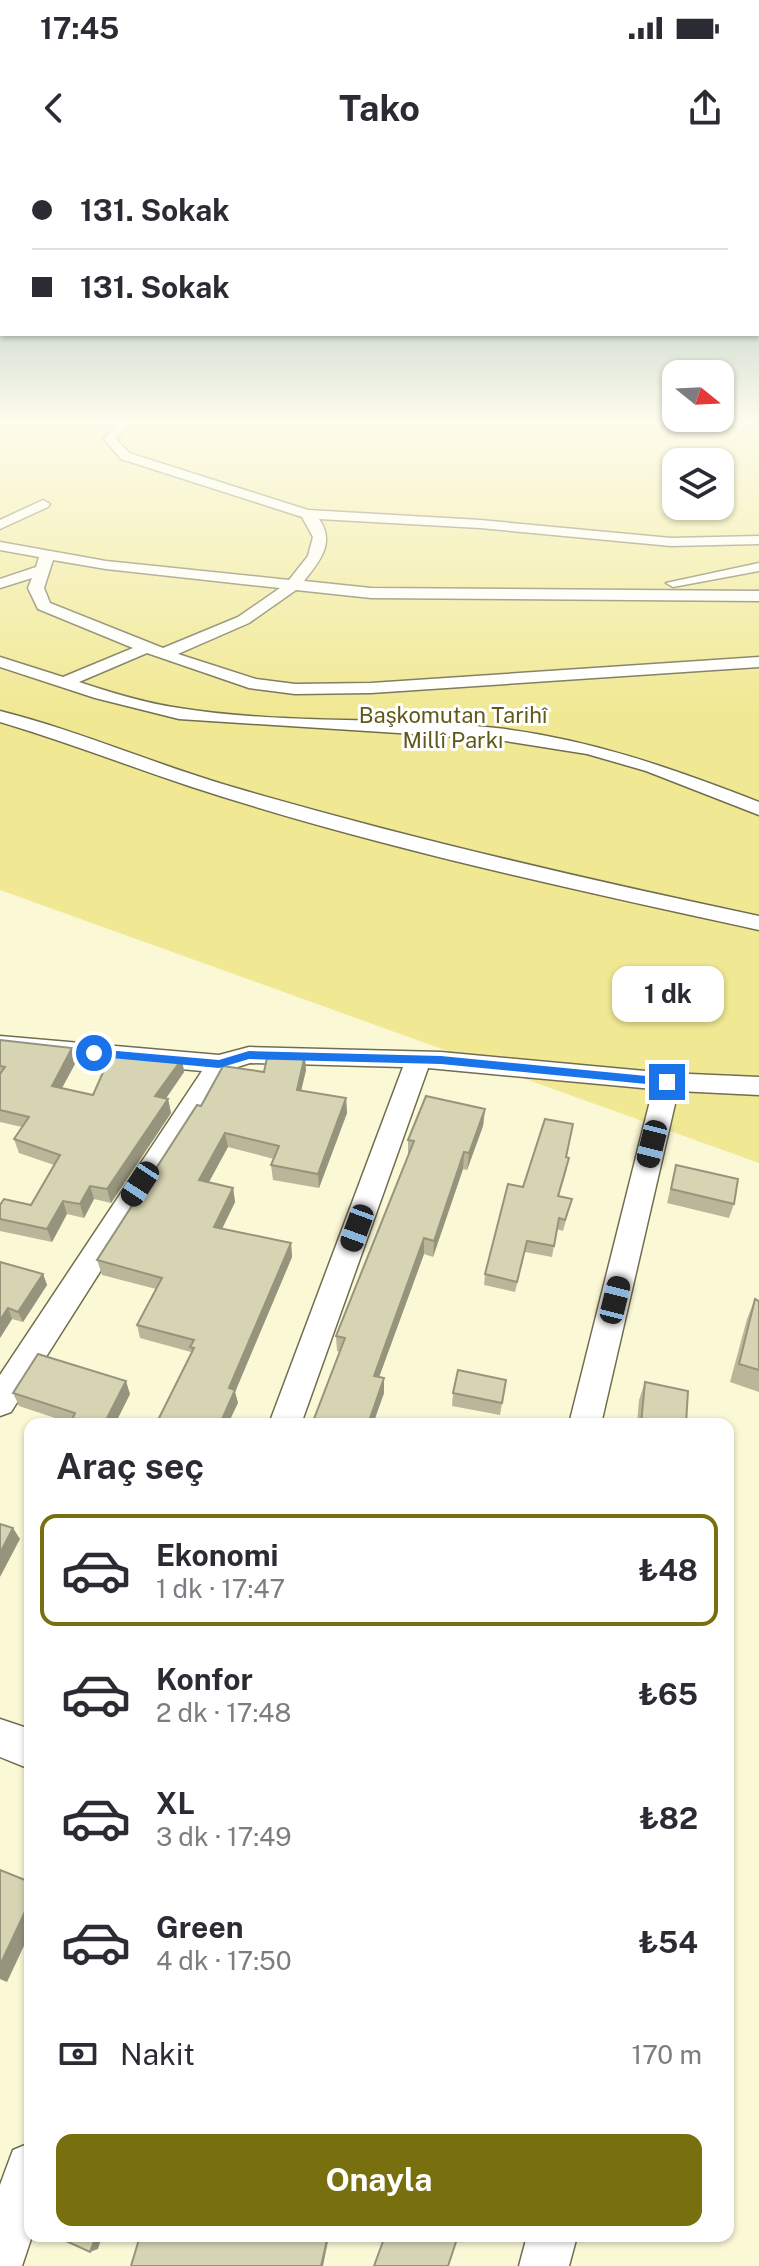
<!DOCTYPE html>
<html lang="tr">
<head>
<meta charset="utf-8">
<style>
  body { margin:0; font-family:"Public Sans",sans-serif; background:#f7f7f7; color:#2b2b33; height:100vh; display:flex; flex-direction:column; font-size:30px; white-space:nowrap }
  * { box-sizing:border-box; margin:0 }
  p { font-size:26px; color:#7c7c81 }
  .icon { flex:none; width:44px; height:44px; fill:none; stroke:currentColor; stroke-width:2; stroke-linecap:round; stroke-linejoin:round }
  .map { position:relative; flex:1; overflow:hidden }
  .details { position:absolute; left:24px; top:1258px; width:710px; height:824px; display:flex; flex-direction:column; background:#fff; border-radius:16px; box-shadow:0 2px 6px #0004 }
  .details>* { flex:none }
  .hud { position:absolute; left:0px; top:0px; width:760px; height:176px; box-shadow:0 2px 6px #0004; display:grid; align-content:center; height:176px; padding:0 32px; background:#fff }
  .needle { width:52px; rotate:108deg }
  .tools { position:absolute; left:662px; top:200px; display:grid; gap:16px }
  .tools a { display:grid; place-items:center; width:72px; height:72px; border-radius:16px; background:#fff; box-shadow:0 2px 6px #0004; font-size:40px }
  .end { position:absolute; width:36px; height:36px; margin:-18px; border:10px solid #1a73e8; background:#fff; box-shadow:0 0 0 4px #fff }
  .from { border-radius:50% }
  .bubble { position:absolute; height:56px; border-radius:16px; background:#fff; box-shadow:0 2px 6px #0004; font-size:26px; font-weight:700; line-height:56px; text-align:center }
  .car { position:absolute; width:24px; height:48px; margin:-24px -12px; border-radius:10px; box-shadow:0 0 6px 2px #0007; background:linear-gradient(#222 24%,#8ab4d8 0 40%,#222 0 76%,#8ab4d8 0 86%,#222 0) }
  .hud b { display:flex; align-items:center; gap:28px; height:76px; font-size:30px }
  .hud b+b { border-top:2px solid #e1e1e2 }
  .hud i { width:20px; height:20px; background:#2b2b33 }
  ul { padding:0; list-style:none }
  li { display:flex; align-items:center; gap:24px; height:112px; margin:0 16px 12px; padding:0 16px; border:4px solid transparent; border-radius:16px }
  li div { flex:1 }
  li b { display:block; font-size:30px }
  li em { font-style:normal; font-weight:700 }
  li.current { border-color:#786f0e }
  li>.icon { width:72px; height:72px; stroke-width:1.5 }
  h2 { padding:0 32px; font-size:36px; line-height:96px }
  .pay { display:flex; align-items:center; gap:20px; height:88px; padding:0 32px; font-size:30px }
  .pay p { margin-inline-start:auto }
  .primary-button { display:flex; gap:16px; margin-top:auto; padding:16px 32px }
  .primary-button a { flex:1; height:92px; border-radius:16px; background:#786f0e; color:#fff; font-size:32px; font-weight:700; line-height:92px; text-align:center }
  .status { display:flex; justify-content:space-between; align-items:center; height:56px; padding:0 40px; background:#fff; direction:ltr }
  .status svg { height:22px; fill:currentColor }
  header { display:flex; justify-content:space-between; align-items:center; height:104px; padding:0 32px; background:#fff; font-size:36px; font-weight:700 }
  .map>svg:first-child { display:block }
  .green { fill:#f0e892; fill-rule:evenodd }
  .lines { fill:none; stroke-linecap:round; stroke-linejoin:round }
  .minor-casing { stroke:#716e50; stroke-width:3 }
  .minor { fill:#fff; fill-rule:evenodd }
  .wall { fill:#b9b69a }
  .shaded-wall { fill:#96947d }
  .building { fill:#d7d4b3; stroke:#96947d; stroke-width:2 }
  .route { fill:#1a73e8 }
  .labels { text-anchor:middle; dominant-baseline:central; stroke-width:6; stroke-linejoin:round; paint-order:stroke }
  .far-park-label { font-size:22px; fill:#605919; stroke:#fff }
</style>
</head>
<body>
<div class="status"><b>17:45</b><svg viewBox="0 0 49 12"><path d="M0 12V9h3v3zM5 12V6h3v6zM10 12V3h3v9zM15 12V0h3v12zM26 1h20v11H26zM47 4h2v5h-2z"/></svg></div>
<header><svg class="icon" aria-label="back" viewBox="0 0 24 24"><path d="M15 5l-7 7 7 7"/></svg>Tako<svg class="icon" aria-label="share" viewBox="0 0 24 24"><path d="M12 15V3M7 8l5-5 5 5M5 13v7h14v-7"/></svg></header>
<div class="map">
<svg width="759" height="2106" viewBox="0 0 759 2106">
  <rect width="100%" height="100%" fill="#fbf8d6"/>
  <path class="green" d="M0,261h759v742l-759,-273zM676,302h44v44h-44z"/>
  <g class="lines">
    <defs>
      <g id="minor">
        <path d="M119,261l11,2 -14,16 13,14 179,57 172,10 191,18 88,-2v8l-88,2 -191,-18 -161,-9c17,24 0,43 -15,62l67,7 388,3v10l-388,-3 -75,-8 -47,33 -71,31 78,25 39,5 76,-1 388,-26v10l-388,26 -76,1 -46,-6 -102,-35 -68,29c33,11 66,21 100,26 105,17 212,8 317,20 93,11 176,40 263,74v13l-113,-44 -59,-17 -95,-15 -313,-20 -84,-21 -95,-31v-10l63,20 70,-29 -95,-39 -10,-21 4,-10 -32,10v-9l36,-12 3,-10 -39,-7v-8l106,19 183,19 19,-24 5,-19 -11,-20 -181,-58 -17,-20zM53,400l53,9 174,19 -42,29 -75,31 -113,-45 -6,-15z"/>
        <polygon points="43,340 50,344 48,347 0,369 0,360"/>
        <polygon points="759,403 759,411 673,427 666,423"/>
        <path d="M0,551c80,20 156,54 236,77 172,50 347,91 523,128v14c-191,-42 -384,-83 -570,-144 -63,-21 -125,-45 -189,-64z"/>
        <polygon points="0,876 219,895 249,887 441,892 667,913 759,917 759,935 678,931 601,1264 569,1264 653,929 428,908 301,1264 269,1264 403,907 250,903 228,910 11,1252 0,1256 0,1215 202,911 0,892"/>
        <polygon points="0,1559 30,1569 30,1609 0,1597"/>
        <polygon points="30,1983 32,2076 22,2106 0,2106 0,2025 13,1990"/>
        <polygon points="527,2076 577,2076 569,2106 519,2106"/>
      </g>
    </defs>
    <use href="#minor" class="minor-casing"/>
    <use href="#minor" class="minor"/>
  </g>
  <g class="wall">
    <polygon points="0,880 76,902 62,928 93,935 182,899 184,912 166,938 168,939 171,953 111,1043 94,1039 84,1058 67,1054 52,1082 0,1071 0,1045 31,1045 54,1005 19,993 14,979 22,967 0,962"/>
    <polygon points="306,910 301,930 346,938 347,953 319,1028 273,1020 271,1005 274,999 228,987 208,1022 233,1028 235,1042 222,1069 291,1083 292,1097 235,1232 238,1243 191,1192 140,1178 137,1165 156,1129 102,1115 97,1100 201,946 264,912"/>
    <polygon points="485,949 483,966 467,1010 463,1009 433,1097 424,1094 379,1217 384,1218 384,1233 373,1264 312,1264 340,1192 337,1191 336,1176 408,996 408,980"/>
    <polygon points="566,998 567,1009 559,1036 572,1039 563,1071 557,1069 552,1097 525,1092 515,1132 484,1125 485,1114 523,1027"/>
    <polygon points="676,1005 734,1044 729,1058 667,1043"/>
    <polygon points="0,1102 43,1114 47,1125 23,1162 12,1159 0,1178"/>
    <polygon points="755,1139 759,1141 759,1232 730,1222 747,1159"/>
    <polygon points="506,1220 500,1255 452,1246 453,1233"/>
    <polygon points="645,1222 686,1264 637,1264 639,1240"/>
    <polygon points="13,1233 130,1234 115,1264 70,1264 70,1263 19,1246"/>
  </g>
  <g class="shaded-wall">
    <polygon points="72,888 76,902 56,939 52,926"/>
    <polygon points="305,895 306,910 298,944 297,930"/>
    <polygon points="182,899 184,912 158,950 155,936"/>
    <polygon points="346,938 347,953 319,1028 318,1014"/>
    <polygon points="168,939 171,953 111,1043 107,1029"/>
    <polygon points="485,949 483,966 467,1010 469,993"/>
    <polygon points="225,973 228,987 202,1035 199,1020"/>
    <polygon points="464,992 463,1009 433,1097 434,1081"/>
    <polygon points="90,1026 94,1039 84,1058 80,1044"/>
    <polygon points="233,1028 235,1042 216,1081 214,1067"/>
    <polygon points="63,1041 67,1054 52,1082 47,1069"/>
    <polygon points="424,1078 424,1094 374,1231 374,1216"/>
    <polygon points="291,1083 292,1097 235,1232 238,1243 228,1264 220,1264 229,1228"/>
    <polygon points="43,1114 47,1125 23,1162 18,1152"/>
    <polygon points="8,1148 12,1159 0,1178 0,1160"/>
    <polygon points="384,1218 384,1233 373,1264 368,1264"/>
    <polygon points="126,1221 130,1234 115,1264 104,1264"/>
    <polygon points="13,1368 20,1379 0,1417 0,1393"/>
    <polygon points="30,1741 30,1773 7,1822 0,1819 0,1805"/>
    <polygon points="96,2076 102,2076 98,2089 90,2092"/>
    <polygon points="328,2076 329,2076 323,2106 321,2106"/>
  </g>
  <g class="building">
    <polygon points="0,880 72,888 52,926 93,935 112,892 182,899 155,936 168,939 107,1029 90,1026 80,1044 63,1041 47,1069 0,1059 0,1045 4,1039 31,1045 60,995 14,979 29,957 0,950 0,914 5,907 0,906"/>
    <polygon points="268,893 305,895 297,930 346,938 318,1014 271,1005 279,986 225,973 199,1020 233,1028 214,1067 291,1083 229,1228 235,1230 220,1264 156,1264 194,1188 190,1187 194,1180 137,1165 162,1118 97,1100 197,945 201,946 223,906 264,912"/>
    <polygon points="426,936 485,949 469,993 464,992 434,1081 424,1078 374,1216 384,1218 368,1264 312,1264 345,1178 336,1176 414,981 408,980"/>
    <polygon points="545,959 573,964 566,997 569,998 558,1036 572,1039 565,1060 559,1058 554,1086 527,1081 517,1122 485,1114 508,1024 523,1027"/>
    <polygon points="676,1005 738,1019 734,1044 671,1029"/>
    <polygon points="0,1102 43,1114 18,1152 8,1148 0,1160"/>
    <polygon points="755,1139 759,1141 759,1210 739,1204"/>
    <polygon points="38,1194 126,1221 104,1264 70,1264 75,1253 13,1233"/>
    <polygon points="458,1210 506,1220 502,1243 453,1233"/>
    <polygon points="645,1222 688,1231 686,1264 641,1264"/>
    <polygon points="0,1364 13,1368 0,1393"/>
    <polygon points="0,1710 30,1722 30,1741 0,1805"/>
    <polygon points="55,2076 96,2076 90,2092"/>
    <polygon points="140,2076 328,2076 321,2106 131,2106"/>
    <polygon points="385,2076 458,2076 448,2106 374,2106"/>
  </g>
  <linearGradient id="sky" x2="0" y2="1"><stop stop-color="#90adaa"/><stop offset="0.47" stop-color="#fdfced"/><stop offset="1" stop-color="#fdfced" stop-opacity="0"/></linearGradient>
  <rect width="759" height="556" fill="url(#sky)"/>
  <polygon class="route" points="94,889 219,900 249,891 441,896 667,918 673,922 667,926 441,904 249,899 219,908 90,896 90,890"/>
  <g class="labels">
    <g class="far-park-label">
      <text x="453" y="555">Başkomutan Tarihî<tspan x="453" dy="25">Millî Parkı</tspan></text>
    </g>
  </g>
</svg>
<div class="tools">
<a><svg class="needle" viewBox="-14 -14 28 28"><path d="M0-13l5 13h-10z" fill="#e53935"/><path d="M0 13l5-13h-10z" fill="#7c7c81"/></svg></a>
<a><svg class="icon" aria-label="layers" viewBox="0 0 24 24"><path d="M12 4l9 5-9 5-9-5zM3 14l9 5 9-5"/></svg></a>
</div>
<i class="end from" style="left:94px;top:893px"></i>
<i class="end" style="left:667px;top:922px"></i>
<div class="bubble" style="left:612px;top:806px;width:112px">1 dk</div>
<i class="car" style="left:652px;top:984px;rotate:194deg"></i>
<i class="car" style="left:140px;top:1024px;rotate:213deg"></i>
<i class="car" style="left:357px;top:1068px;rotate:200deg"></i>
<i class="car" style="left:615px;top:1140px;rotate:14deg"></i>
<div class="hud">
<b><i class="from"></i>131. Sokak</b>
<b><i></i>131. Sokak</b>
</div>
<section class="details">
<h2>Araç seç</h2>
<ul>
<li class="current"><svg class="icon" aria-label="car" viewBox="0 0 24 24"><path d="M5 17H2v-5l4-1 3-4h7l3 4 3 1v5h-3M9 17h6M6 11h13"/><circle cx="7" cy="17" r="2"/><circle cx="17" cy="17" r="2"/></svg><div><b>Ekonomi</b><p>1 dk · 17:47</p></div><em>₺48</em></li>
<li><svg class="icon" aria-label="car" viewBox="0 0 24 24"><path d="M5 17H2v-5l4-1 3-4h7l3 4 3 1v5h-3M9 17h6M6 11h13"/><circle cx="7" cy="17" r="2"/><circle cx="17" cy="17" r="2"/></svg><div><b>Konfor</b><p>2 dk · 17:48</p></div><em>₺65</em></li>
<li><svg class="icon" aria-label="car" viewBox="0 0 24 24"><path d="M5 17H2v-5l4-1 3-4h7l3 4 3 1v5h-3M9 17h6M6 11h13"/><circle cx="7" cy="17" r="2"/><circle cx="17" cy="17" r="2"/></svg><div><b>XL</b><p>3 dk · 17:49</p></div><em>₺82</em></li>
<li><svg class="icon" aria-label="car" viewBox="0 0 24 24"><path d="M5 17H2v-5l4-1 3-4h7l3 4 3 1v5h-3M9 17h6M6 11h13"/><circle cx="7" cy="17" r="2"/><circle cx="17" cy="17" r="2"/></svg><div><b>Green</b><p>4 dk · 17:50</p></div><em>₺54</em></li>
</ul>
<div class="pay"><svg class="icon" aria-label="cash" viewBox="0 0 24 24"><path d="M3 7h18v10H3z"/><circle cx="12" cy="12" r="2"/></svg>Nakit<p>170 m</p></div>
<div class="primary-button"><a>Onayla</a></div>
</section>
</div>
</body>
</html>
